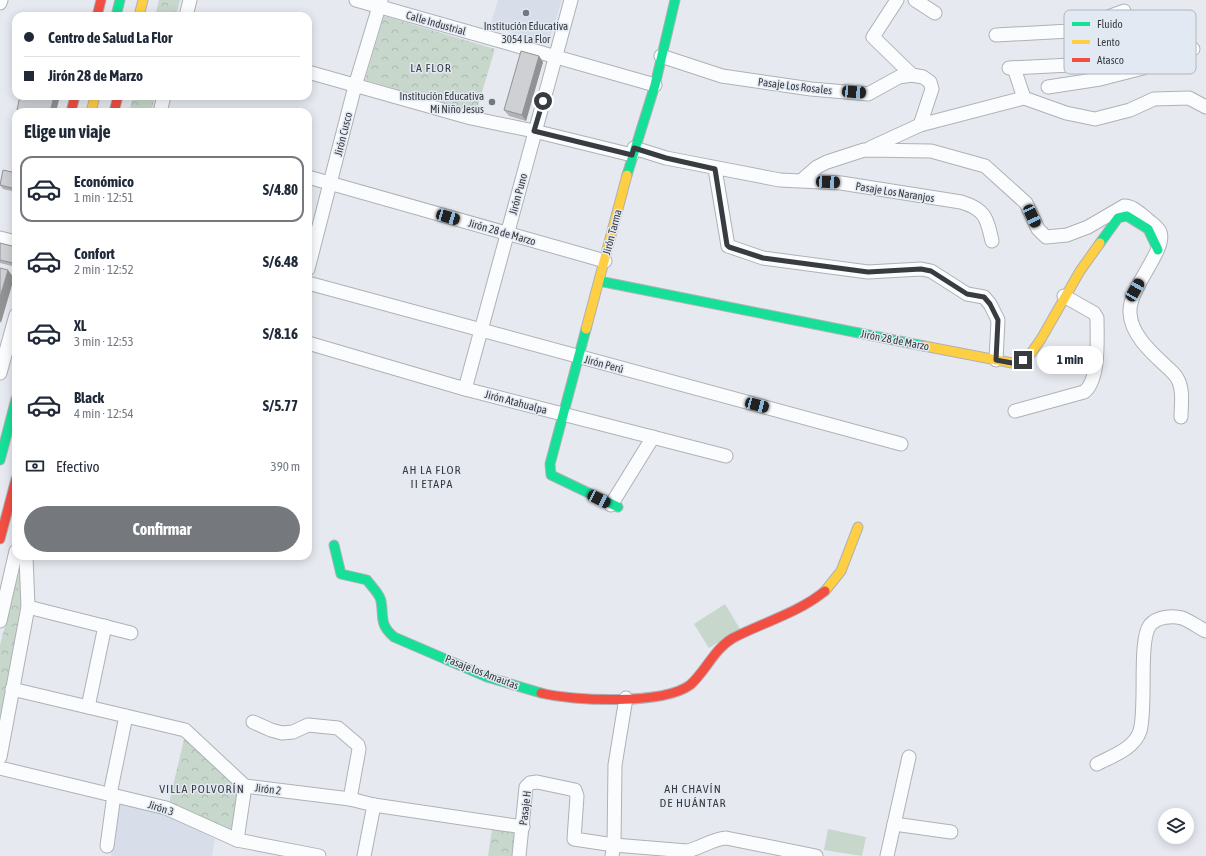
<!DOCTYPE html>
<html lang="es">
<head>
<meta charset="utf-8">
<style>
  body { margin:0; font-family:"Asap Condensed",sans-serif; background:#f2f2f3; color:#1f2937; height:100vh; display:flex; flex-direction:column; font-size:15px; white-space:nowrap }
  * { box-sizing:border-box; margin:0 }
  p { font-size:13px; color:#747a83 }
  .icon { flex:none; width:22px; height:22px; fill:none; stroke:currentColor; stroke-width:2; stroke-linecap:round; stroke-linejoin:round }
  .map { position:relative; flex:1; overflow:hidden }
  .sheet { position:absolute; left:12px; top:108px; width:300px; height:452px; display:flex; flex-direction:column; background:#fff; border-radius:12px; box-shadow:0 2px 10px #0003 }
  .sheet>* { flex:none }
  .banner { position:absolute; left:12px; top:12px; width:300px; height:88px; border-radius:12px; box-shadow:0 2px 10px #0003; display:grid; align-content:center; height:88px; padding:0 12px; background:#fff }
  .buttons { position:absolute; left:1158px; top:808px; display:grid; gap:8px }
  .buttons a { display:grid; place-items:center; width:36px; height:36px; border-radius:50%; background:#fff; box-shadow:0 2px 10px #0003; font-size:20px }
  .end { position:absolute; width:18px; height:18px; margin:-9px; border:5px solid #383b3f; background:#fff; box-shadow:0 0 0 2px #fff }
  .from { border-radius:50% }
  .bubble { position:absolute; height:28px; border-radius:14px; background:#fff; box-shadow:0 2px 10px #0003; font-size:13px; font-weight:700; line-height:28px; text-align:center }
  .car { position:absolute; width:12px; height:24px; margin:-12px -6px; border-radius:5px; box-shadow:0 0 3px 1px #0007; background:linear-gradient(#222 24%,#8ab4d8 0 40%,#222 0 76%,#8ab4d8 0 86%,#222 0) }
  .banner b { display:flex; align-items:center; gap:14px; height:38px; font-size:15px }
  .banner b+b { border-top:1px solid #e0e1e3 }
  .banner i { width:10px; height:10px; background:#1f2937 }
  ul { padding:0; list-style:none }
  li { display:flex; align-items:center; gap:12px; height:66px; margin:0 8px 6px; padding:0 4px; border:2px solid transparent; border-radius:12px }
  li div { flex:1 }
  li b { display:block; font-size:15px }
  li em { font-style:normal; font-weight:700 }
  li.current { border-color:#75787d }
  li>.icon { width:36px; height:36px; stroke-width:1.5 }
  h2 { padding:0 12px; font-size:18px; line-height:48px }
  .pay { display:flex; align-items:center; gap:10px; height:44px; padding:0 12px; font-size:15px }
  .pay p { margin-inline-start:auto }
  .cta { display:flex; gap:8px; margin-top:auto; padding:8px 12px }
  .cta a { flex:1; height:46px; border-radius:24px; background:#75787d; color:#fff; font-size:16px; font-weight:700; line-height:46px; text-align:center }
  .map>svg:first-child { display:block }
  .built { fill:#d7deea }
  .park { fill:url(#park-crowns) }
  .garden { fill:#c7d7cb }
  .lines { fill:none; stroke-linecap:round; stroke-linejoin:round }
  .street-casing { stroke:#aeb1b6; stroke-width:15 }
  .fast-casing { stroke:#aeb1b6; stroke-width:11 }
  .slow-casing { stroke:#aeb1b6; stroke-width:11 }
  .jam-casing { stroke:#aeb1b6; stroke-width:11 }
  .street { stroke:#fbfcfd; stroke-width:13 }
  .fast { stroke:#16e098; stroke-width:9 }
  .slow { stroke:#ffcf43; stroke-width:9 }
  .jam { stroke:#f24e42; stroke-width:9 }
  .wall { fill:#b2b3b6 }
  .shaded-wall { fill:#919294 }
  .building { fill:#cfd0d4; stroke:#919294 }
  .route { stroke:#383b3f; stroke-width:5 }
  .poi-dot { fill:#75787d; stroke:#e3e9f3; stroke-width:1.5 }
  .labels { text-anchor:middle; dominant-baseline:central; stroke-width:3; stroke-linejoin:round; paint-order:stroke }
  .street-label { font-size:11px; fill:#383b3f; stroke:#e3e9f3 }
  .poi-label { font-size:11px; fill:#383b3f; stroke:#e3e9f3 }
  .neighbourhood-label { font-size:12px; letter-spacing:1px; fill:#383b3f; stroke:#e3e9f3 }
  .key { fill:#e3e9f3; stroke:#b0b5bd; stroke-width:1 }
  .key-label { font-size:11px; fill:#383b3f }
</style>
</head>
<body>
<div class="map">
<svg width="1206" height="856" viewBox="0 0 1206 856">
  <defs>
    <pattern id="park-crowns" width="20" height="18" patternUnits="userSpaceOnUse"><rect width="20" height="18" fill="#c7d7cb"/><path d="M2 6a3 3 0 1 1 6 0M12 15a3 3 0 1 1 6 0" fill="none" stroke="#acb9af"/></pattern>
  </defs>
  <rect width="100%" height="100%" fill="#e6eaf0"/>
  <g class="built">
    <polygon points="498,0 562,0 548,44 490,26"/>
    <polygon points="118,802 162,811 215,839 212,856 111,856"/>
  </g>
  <g class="park">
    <polygon points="159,0 180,0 176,16 155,16"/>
    <polygon points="384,16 495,49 476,112 365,80"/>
    <polygon points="133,96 155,96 151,112 129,112"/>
    <polygon points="22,561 23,603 0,720 0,645"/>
    <polygon points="185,735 239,789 231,831 169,803"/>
    <polygon points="492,829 515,832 512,856 488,856"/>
  </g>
  <g class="garden">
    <polygon points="725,604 740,629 709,648 694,624"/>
    <polygon points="828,829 866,837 862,856 824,850"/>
  </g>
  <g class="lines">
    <defs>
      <g id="street">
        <polyline points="356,0 655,85"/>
        <polyline points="897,0 873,37 912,75"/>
        <polyline points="915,0 935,13"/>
        <polyline points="0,3 1,0"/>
        <polyline points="186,16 190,0"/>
        <polyline points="996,35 1070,31 1124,11"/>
        <polyline points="661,56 722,76 811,89 868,94 899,77 912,75 923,77 930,82 932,89 920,125"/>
        <polyline points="1009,68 1071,65 1086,62 1133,38"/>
        <polyline points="1014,68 1024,98"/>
        <polyline points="308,72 471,118 534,131 632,155"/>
        <polyline points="1048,87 1100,79 1143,68 1193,49"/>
        <polyline points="160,112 164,96"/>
        <path d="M634,148l32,10 114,22 61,3 120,19c24,7 26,16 31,39"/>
        <polyline points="870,148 920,125 1024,98 1066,113 1095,119 1130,110 1154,99 1189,98 1206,107"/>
        <polyline points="715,169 728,246 763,258 868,272 921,269 931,271 967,294 984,297 990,304 998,320 996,360"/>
        <polyline points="308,177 605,261"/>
        <path d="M802,180l15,-13 10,-5 37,-12 67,1 54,15 41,37 12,26 8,8 21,-2 21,-8 36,-21c10,0 16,8 23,13 4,4 11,8 13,13 7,18 -32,56 -30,81 1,22 22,40 37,54 3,3 8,7 10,11 7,11 4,27 4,39"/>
        <polyline points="0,238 16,242"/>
        <polyline points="308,269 355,86 381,0"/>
        <polyline points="308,283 901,444"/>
        <polyline points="308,343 465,389 726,456"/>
        <polyline points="0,373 16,315"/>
        <polyline points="465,389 571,0"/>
        <path d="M1015,411l69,-19c16,-12 13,-54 13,-74l-3,-5 -30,-17"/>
        <polyline points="611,505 653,437"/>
        <polyline points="28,607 131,633"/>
        <polyline points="0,621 16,551"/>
        <polyline points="12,689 185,730 245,786 350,799 374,805 523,827"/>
        <polyline points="88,707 105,626"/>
        <polyline points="253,722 271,730 282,733 293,732 308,725 338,728 358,745 359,749 350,799"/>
        <polyline points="0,757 28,607 26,556"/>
        <path d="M1097,764c15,-8 37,-15 43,-33 7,-24 -2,-90 10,-106 7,-8 22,-10 32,-7 8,3 16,9 24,13"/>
        <polyline points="0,768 166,808 237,840 319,856"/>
        <polyline points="110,794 126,716"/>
        <polyline points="894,824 951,832"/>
        <polyline points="237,840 245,786"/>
        <polyline points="107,846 114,795"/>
        <polyline points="364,856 374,805"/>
        <path d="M519,856l7,-69 4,-4 7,-1 38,8 2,6 -3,43 40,6 73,6c14,-3 25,-12 39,-13l90,18"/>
        <polyline points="612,856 614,845 615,765 626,698"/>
        <polyline points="887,856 909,757"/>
      </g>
      <g id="fast">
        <polyline points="116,16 120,0"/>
        <polyline points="627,175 655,85 675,0"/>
        <polyline points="1100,243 1118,218 1127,216 1148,229 1158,250"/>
        <polyline points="599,281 924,346"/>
        <polyline points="586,329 550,464 551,475 618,507"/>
        <polyline points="0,460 16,399"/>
        <path d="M334,545l7,29 26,6c4,6 13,14 14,21 3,17 -2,23 13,36l93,40 54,16"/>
      </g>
      <g id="slow">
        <polyline points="139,16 143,0"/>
        <polyline points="91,112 95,96"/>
        <polyline points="586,329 627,175"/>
        <polyline points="924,346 1012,363 1023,360 1029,356 1041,339 1080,271 1100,243"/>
        <polyline points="825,591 841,571 858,527"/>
      </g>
      <g id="jam">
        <polyline points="97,16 101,0"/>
        <polyline points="71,112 75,96"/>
        <polyline points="114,112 118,96"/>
        <polyline points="0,539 16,479"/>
        <path d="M541,693c32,8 122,12 149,-8 16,-14 24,-36 43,-47 31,-16 65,-25 92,-47"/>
      </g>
    </defs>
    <use href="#street" class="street-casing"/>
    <use href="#fast" class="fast-casing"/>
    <use href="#slow" class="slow-casing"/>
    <use href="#jam" class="jam-casing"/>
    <use href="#street" class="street"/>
    <use href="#fast" class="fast"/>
    <use href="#slow" class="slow"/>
    <use href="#jam" class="jam"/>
  </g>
  <g class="wall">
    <polygon points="539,56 543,62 526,121 509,116 504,110"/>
    <polygon points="16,173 16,192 3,189 0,185 0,183"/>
    <polygon points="0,243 12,246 15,250 16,253 16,267 0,263"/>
  </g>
  <g class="shaded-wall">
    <polygon points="539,56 543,62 526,121 522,115"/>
    <polygon points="54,96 60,96 56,112 50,112"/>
    <polygon points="12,246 16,253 16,267 13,263"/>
    <polygon points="8,270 14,278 1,323 0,321 0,297"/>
  </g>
  <g class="building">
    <polygon points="521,51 539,56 522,115 504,110"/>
    <polygon points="20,96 54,96 50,112 24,112 17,110"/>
    <polygon points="3,170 16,173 16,189 0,185"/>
    <polygon points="0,243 12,246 16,254 13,263 0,260"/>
    <polygon points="0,268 8,270 0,297"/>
  </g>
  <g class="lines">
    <polyline class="route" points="543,101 534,131 632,155 634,148 666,158 715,169 727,245 729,247 763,258 868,272 921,269 931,271 967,294 984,297 990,304 998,320 996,360 1012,363 1023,360"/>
  </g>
  <g class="poi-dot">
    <circle cx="526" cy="13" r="4"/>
    <circle cx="492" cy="102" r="4"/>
  </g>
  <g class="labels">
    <g class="street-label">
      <text transform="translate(436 23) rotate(16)">Calle Industrial</text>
      <text transform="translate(795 86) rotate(7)">Pasaje Los Rosales</text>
      <text transform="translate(343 134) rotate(-76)">Jirón Cusco</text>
      <text transform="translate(895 192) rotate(9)">Pasaje Los Naranjos</text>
      <text transform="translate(518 194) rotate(-75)">Jirón Puno</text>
      <text transform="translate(502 232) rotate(16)">Jirón 28 de Marzo</text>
      <text transform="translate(612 232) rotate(-75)">Jirón Tarma</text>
      <text transform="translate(895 340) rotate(11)">Jirón 28 de Marzo</text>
      <text transform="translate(604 364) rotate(15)">Jirón Perú</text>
      <text transform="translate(516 402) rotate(15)">Jirón Atahualpa</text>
      <text transform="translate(482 672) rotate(21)">Pasaje los Amautas</text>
      <text transform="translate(268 789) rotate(7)">Jirón 2</text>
      <text transform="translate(161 808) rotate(18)">Jirón 3</text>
      <text transform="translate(525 808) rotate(-83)">Pasaje H</text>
    </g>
    <g class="poi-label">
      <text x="526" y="26">Institución Educativa<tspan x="526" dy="13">3054 La Flor</tspan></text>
      <text x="484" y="96" text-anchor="end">Institución Educativa<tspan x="484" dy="13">Mi Niño Jesus</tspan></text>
    </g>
    <g class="neighbourhood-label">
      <text x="431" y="68">LA FLOR</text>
      <text x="432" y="470">AH LA FLOR<tspan x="432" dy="14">II ETAPA</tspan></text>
      <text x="202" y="789">VILLA POLVORÍN</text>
      <text x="693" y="789">AH CHAVÍN<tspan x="693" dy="14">DE HUÁNTAR</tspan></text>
    </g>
  </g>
  <rect x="1064" y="10" width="132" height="64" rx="6" class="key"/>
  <rect x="1072" y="22" width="18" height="4" fill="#16e098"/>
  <rect x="1072" y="40" width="18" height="4" fill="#ffcf43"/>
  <rect x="1072" y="58" width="18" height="4" fill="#f24e42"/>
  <g class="key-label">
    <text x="1097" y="28">Fluido</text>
    <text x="1097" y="46">Lento</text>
    <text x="1097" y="64">Atasco</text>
  </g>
</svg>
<div class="buttons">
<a><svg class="icon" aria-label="layers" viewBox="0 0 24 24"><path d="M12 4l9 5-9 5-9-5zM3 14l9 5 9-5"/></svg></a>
</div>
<i class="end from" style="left:543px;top:101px"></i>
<i class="end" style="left:1023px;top:360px"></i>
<div class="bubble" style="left:1037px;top:346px;width:66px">1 min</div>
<i class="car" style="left:854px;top:92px;rotate:94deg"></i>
<i class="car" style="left:828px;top:182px;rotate:93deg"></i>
<i class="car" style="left:1032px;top:216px;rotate:155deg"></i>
<i class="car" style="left:448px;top:217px;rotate:106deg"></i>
<i class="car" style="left:1135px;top:290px;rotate:30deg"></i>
<i class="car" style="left:757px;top:405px;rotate:105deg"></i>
<i class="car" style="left:599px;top:499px;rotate:116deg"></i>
<div class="banner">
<b><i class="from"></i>Centro de Salud La Flor</b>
<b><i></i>Jirón 28 de Marzo</b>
</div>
<section class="sheet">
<h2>Elige un viaje</h2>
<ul>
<li class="current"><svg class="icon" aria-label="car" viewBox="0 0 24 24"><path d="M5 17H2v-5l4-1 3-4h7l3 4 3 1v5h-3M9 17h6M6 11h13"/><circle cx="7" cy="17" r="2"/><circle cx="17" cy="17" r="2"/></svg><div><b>Económico</b><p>1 min · 12:51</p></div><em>S/4.80</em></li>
<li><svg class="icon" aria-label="car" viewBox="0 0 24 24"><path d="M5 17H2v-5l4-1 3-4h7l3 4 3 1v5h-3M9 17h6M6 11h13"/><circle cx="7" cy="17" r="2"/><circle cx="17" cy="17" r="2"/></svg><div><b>Confort</b><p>2 min · 12:52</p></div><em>S/6.48</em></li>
<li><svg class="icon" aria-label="car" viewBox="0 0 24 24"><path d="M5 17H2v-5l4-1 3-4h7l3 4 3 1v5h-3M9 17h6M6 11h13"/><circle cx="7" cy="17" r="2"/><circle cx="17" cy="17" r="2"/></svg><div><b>XL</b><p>3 min · 12:53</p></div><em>S/8.16</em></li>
<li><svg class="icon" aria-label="car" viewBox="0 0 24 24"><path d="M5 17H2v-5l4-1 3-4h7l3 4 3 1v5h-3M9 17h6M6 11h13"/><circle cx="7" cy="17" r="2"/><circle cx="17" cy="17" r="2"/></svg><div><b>Black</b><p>4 min · 12:54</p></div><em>S/5.77</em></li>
</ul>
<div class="pay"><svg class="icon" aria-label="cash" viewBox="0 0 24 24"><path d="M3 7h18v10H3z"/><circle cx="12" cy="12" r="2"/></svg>Efectivo<p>390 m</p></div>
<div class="cta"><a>Confirmar</a></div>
</section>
</div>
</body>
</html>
